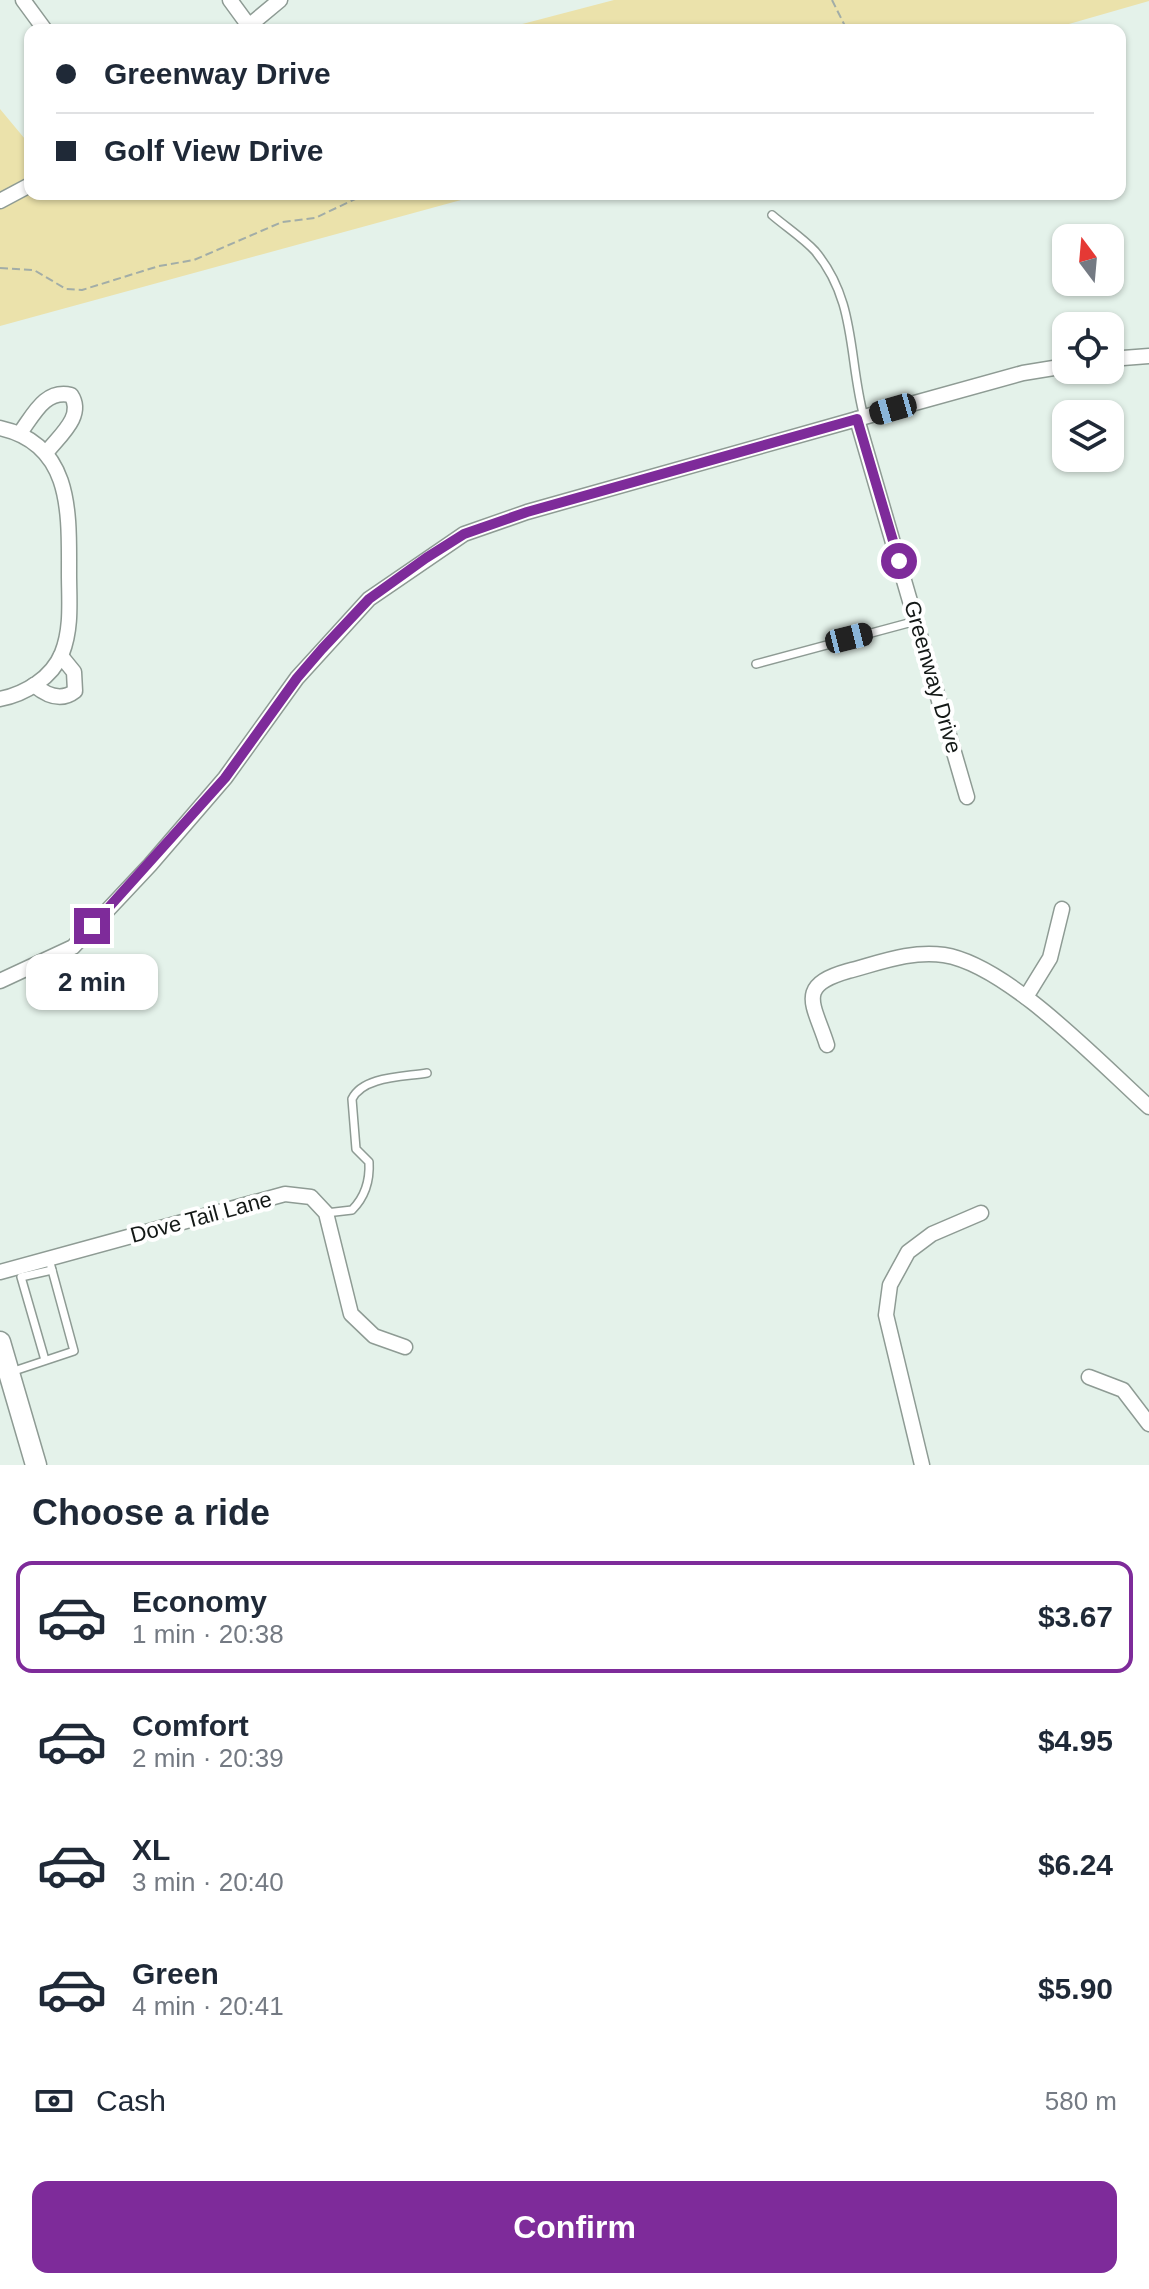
<!DOCTYPE html>
<html lang="en">
<head>
<meta charset="utf-8">
<style>
  body { margin:0; font-family:Arial,sans-serif; background:#f2f2f3; color:#1f2937; height:100vh; display:flex; flex-direction:column; font-size:30px; white-space:nowrap }
  * { box-sizing:border-box; margin:0 }
  p { font-size:26px; color:#747a83 }
  .icon { flex:none; width:44px; height:44px; fill:none; stroke:currentColor; stroke-width:2; stroke-linecap:round; stroke-linejoin:round }
  .map { position:relative; height:1465px; overflow:hidden }
  .drawer { display:flex; flex-direction:column; background:#fff; flex:1 }
  .drawer>* { flex:none }
  .hud { position:absolute; left:24px; top:24px; width:1102px; height:176px; border-radius:16px; box-shadow:0 2px 6px #0004; display:grid; align-content:center; height:176px; padding:0 32px; background:#fff }
  .needle { width:52px; rotate:344deg }
  .controls { position:absolute; left:1052px; top:224px; display:grid; gap:16px }
  .controls a { display:grid; place-items:center; width:72px; height:72px; border-radius:16px; background:#fff; box-shadow:0 2px 6px #0004; font-size:40px }
  .end { position:absolute; width:36px; height:36px; margin:-18px; border:10px solid #7e2b9a; background:#fff; box-shadow:0 0 0 4px #fff }
  .from { border-radius:50% }
  .bubble { position:absolute; height:56px; border-radius:16px; background:#fff; box-shadow:0 2px 6px #0004; font-size:26px; font-weight:700; line-height:56px; text-align:center }
  .car { position:absolute; width:24px; height:48px; margin:-24px -12px; border-radius:10px; box-shadow:0 0 6px 2px #0007; background:linear-gradient(#222 24%,#8ab4d8 0 40%,#222 0 76%,#8ab4d8 0 86%,#222 0) }
  .hud b { display:flex; align-items:center; gap:28px; height:76px; font-size:30px }
  .hud b+b { border-top:2px solid #e0e1e3 }
  .hud i { width:20px; height:20px; background:#1f2937 }
  ul { padding:0; list-style:none }
  li { display:flex; align-items:center; gap:24px; height:112px; margin:0 16px 12px; padding:0 16px; border:4px solid transparent; border-radius:16px }
  li div { flex:1 }
  li b { display:block; font-size:30px }
  li em { font-style:normal; font-weight:700 }
  li.active { border-color:#7e2b9a }
  li>.icon { width:72px; height:72px; stroke-width:1.5 }
  h2 { padding:0 32px; font-size:36px; line-height:96px }
  .pay { display:flex; align-items:center; gap:20px; height:88px; padding:0 32px; font-size:30px }
  .pay p { margin-inline-start:auto }
  .primary-button { display:flex; gap:16px; margin-top:auto; padding:16px 32px }
  .primary-button a { flex:1; height:92px; border-radius:16px; background:#7e2b9a; color:#fff; font-size:32px; font-weight:700; line-height:92px; text-align:center }
  .map>svg:first-child { display:block }
  .green { fill:#ebe2ab }
  .lines { fill:none; stroke-linecap:round; stroke-linejoin:round }
  .lane-casing { stroke:#8e9b94; stroke-width:10 }
  .street-casing { stroke:#8e9b94; stroke-width:17 }
  .secondary-casing { stroke:#8e9b94; stroke-width:23 }
  .path { stroke:#a2ada7; stroke-width:2; stroke-dasharray:8 4; stroke-linecap:butt }
  .lane { stroke:#fff; stroke-width:7 }
  .street { stroke:#fff; stroke-width:14 }
  .secondary { stroke:#fff; stroke-width:20 }
  .route { stroke:#7e2b9a; stroke-width:10 }
  .labels { text-anchor:middle; dominant-baseline:central; stroke-width:8; stroke-linejoin:round; paint-order:stroke }
  .street-label { font-size:22px; fill:#131816; stroke:#fff }
</style>
</head>
<body>
<div class="map">
<svg width="1149" height="1465" viewBox="0 0 1149 1465">
  <rect width="100%" height="100%" fill="#e4f2ea"/>
  <g class="green">
    <polygon points="614,0 1149,0 1149,1 1048,30 499,30"/>
    <polygon points="0,109 30,145 30,194 483,194 0,326"/>
  </g>
  <g class="lines">
    <defs>
      <g id="lane">
        <path d="M772,215c14,12 31,23 43,36 42,50 33,107 49,166"/>
        <polyline points="756,664 916,621"/>
        <path d="M326,1213l26,-3c13,-13 18,-30 17,-48l-13,-13 -4,-50c11,-23 52,-22 75,-26"/>
        <polyline points="45,1360 21,1277 52,1270"/>
        <polyline points="11,1372 74,1351 49,1259"/>
      </g>
      <g id="street">
        <polyline points="23,0 45,30"/>
        <polyline points="230,0 249,26"/>
        <polyline points="244,30 280,0"/>
        <polyline points="0,201 30,185"/>
        <polyline points="1110,359 1149,356"/>
        <polyline points="857,419 967,797"/>
        <path d="M0,428c73,16 69,86 69,146 0,26 3,54 -7,79 -10,25 -37,41 -62,46"/>
        <path d="M20,433c14,-19 25,-44 51,-38 14,21 -12,41 -25,58"/>
        <path d="M34,685c12,10 27,17 41,6l-1,-19 -13,-16"/>
        <polyline points="0,981 73,947 150,865 225,778 297,678 369,599 464,534 527,512 857,419 1023,373 1066,366"/>
        <polyline points="1026,997 1050,958 1062,909"/>
        <path d="M827,1045c-13,-41 -32,-59 21,-74 31,-8 63,-21 96,-16 64,10 156,108 205,152"/>
        <polyline points="0,1272 285,1194 311,1197 326,1213 351,1314 374,1336 405,1347"/>
        <polyline points="1089,1377 1123,1390 1149,1424"/>
        <polyline points="922,1465 886,1315 890,1285 908,1252 932,1234 981,1213"/>
      </g>
      <polyline id="secondary" points="0,1342 36,1465"/>
    </defs>
    <use href="#lane" class="lane-casing"/>
    <use href="#street" class="street-casing"/>
    <use href="#secondary" class="secondary-casing"/>
    <g class="path">
      <polyline points="832,0 847,30"/>
      <polyline points="0,268 34,270 66,289 82,290 159,266 194,260 282,222 315,218 366,194"/>
    </g>
    <use href="#lane" class="lane"/>
    <use href="#street" class="street"/>
    <use href="#secondary" class="secondary"/>
  </g>
  <g class="lines">
    <polyline class="route" points="92,926 225,778 297,678 322,649 369,599 426,558 464,534 527,512 857,419 899,561"/>
  </g>
  <g class="labels">
    <g class="street-label">
      <text transform="translate(933 677) rotate(74)">Greenway Drive</text>
      <text transform="translate(201 1217) rotate(-15)">Dove Tail Lane</text>
    </g>
  </g>
</svg>
<div class="controls">
<a><svg class="needle" viewBox="-14 -14 28 28"><path d="M0-13l5 13h-10z" fill="#e53935"/><path d="M0 13l5-13h-10z" fill="#747a83"/></svg></a>
<a><svg class="icon" aria-label="locate" viewBox="0 0 24 24"><circle cx="12" cy="12" r="6"/><path d="M12 2v4M12 18v4M2 12h4M18 12h4"/></svg></a>
<a><svg class="icon" aria-label="layers" viewBox="0 0 24 24"><path d="M12 4l9 5-9 5-9-5zM3 14l9 5 9-5"/></svg></a>
</div>
<i class="end from" style="left:899px;top:561px"></i>
<i class="end" style="left:92px;top:926px"></i>
<div class="bubble" style="left:26px;top:954px;width:132px">2 min</div>
<i class="car" style="left:893px;top:409px;rotate:254deg"></i>
<i class="car" style="left:849px;top:638px;rotate:76deg"></i>
<div class="hud">
<b><i class="from"></i>Greenway Drive</b>
<b><i></i>Golf View Drive</b>
</div>
</div>
<section class="drawer">
<h2>Choose a ride</h2>
<ul>
<li class="active"><svg class="icon" aria-label="car" viewBox="0 0 24 24"><path d="M5 17H2v-5l4-1 3-4h7l3 4 3 1v5h-3M9 17h6M6 11h13"/><circle cx="7" cy="17" r="2"/><circle cx="17" cy="17" r="2"/></svg><div><b>Economy</b><p>1 min · 20:38</p></div><em>$3.67</em></li>
<li><svg class="icon" aria-label="car" viewBox="0 0 24 24"><path d="M5 17H2v-5l4-1 3-4h7l3 4 3 1v5h-3M9 17h6M6 11h13"/><circle cx="7" cy="17" r="2"/><circle cx="17" cy="17" r="2"/></svg><div><b>Comfort</b><p>2 min · 20:39</p></div><em>$4.95</em></li>
<li><svg class="icon" aria-label="car" viewBox="0 0 24 24"><path d="M5 17H2v-5l4-1 3-4h7l3 4 3 1v5h-3M9 17h6M6 11h13"/><circle cx="7" cy="17" r="2"/><circle cx="17" cy="17" r="2"/></svg><div><b>XL</b><p>3 min · 20:40</p></div><em>$6.24</em></li>
<li><svg class="icon" aria-label="car" viewBox="0 0 24 24"><path d="M5 17H2v-5l4-1 3-4h7l3 4 3 1v5h-3M9 17h6M6 11h13"/><circle cx="7" cy="17" r="2"/><circle cx="17" cy="17" r="2"/></svg><div><b>Green</b><p>4 min · 20:41</p></div><em>$5.90</em></li>
</ul>
<div class="pay"><svg class="icon" aria-label="cash" viewBox="0 0 24 24"><path d="M3 7h18v10H3z"/><circle cx="12" cy="12" r="2"/></svg>Cash<p>580 m</p></div>
<div class="primary-button"><a>Confirm</a></div>
</section>
</body>
</html>
